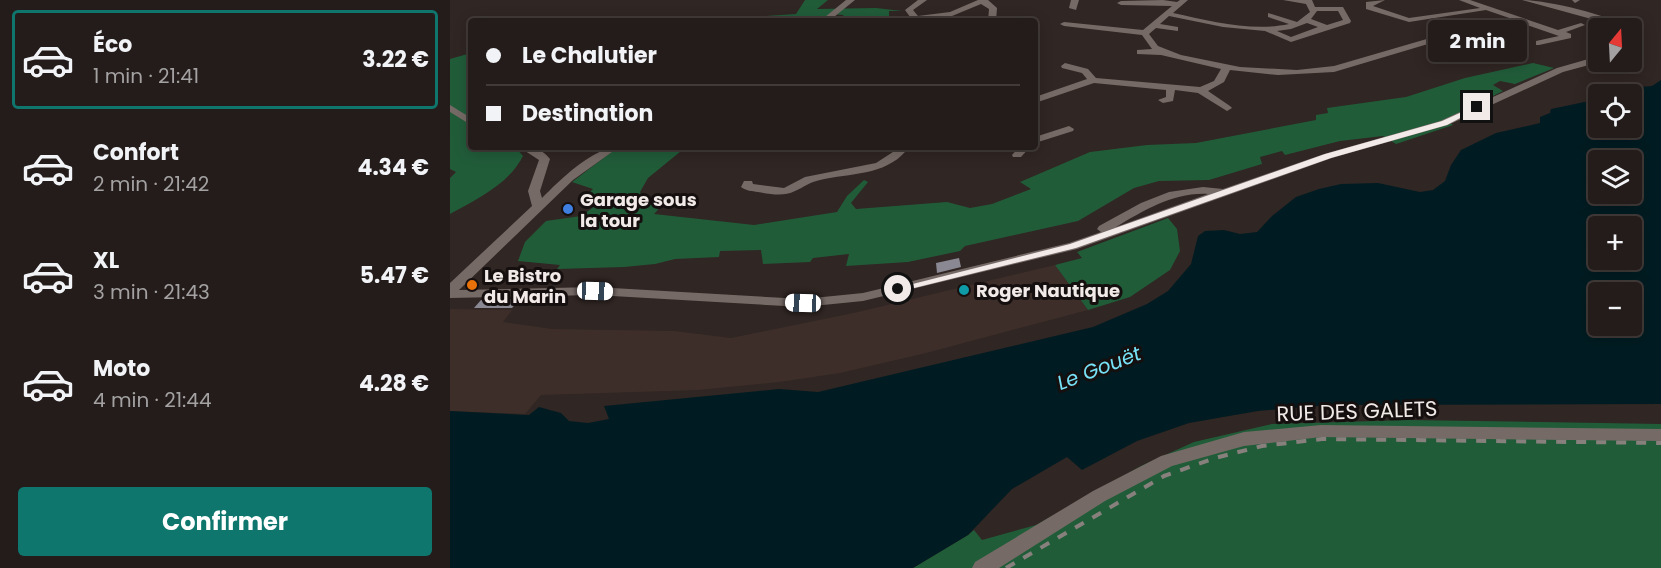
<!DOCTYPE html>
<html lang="fr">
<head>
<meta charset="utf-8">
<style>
  body { margin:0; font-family:Poppins,sans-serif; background:#2c2523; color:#f1f3f6; height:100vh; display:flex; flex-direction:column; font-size:22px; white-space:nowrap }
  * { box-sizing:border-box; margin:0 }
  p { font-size:20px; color:#a3a1a2 }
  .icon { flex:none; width:33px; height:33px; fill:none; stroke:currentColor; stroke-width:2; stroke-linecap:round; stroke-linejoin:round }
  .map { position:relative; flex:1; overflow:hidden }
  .side { display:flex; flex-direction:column; background:#241c1a; width:450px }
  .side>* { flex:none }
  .top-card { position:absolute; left:18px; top:18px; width:570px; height:132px; border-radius:6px; box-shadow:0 3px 15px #0003,0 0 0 2px #413a39; display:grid; align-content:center; height:132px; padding:0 18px; background:#241c1a }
  .needle { width:39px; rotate:18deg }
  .controls { position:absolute; left:1138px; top:18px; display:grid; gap:12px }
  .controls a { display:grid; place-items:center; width:54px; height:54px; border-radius:6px; background:#241c1a; box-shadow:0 3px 15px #0003,0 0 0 2px #413a39; font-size:30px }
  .end { position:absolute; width:27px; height:27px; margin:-14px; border:8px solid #f1eae8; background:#111; box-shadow:0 0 0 3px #111 }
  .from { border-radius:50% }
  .bubble { position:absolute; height:42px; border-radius:6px; background:#241c1a; box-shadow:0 3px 15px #0003,0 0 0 2px #413a39; font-size:20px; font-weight:700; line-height:42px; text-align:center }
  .car { position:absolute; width:18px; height:36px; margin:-18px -9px; border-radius:8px; box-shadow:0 0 4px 2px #0007; background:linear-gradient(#fff 24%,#345 0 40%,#fff 0 76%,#345 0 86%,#fff 0) }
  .top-card b { display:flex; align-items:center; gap:21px; height:57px; font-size:22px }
  .top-card b+b { border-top:2px solid #413a39 }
  .top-card i { width:15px; height:15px; background:#f1f3f6 }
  ul { padding:10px 0 0; list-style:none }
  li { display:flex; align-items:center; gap:18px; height:99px; margin:0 12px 9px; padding:0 6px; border:3px solid transparent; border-radius:6px }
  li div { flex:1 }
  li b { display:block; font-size:22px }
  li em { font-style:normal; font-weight:700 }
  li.current { border-color:#0f766e }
  li>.icon { width:54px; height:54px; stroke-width:1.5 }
  .primary-button { display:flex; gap:12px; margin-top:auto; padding:12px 18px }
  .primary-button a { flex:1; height:69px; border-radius:6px; background:#0f766e; color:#fff; font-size:24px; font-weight:700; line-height:69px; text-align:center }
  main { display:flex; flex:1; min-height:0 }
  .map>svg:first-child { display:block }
  .built { fill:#3e2e29 }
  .green { fill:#215c39 }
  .water { fill:#001c22; fill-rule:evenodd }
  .building { fill:#8a8893 }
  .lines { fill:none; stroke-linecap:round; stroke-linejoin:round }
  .minor { fill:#766a66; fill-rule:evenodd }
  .rail { stroke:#88807d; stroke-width:4; stroke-dasharray:10 10; stroke-linecap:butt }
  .route { fill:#f1eae8 }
  .shop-dot { fill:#3f7fe0; stroke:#15100f; stroke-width:2 }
  .food-dot { fill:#e8710a; stroke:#15100f; stroke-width:2 }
  .culture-dot { fill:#0f9aa8; stroke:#15100f; stroke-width:2 }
  .labels { text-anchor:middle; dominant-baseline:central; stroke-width:6; stroke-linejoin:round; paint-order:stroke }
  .poi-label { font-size:18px; font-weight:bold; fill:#f1eae8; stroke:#15100f; text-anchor:start }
  .water-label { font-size:20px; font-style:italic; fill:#77e2f7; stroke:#15100f }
  .near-street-label { font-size:21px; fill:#f1eae8; stroke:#15100f }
</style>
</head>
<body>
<main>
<section class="side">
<ul>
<li class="current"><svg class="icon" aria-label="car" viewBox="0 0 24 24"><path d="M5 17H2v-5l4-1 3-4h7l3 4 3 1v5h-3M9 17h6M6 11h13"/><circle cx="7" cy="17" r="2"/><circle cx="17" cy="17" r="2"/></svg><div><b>Éco</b><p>1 min · 21:41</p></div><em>3.22 €</em></li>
<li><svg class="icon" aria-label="car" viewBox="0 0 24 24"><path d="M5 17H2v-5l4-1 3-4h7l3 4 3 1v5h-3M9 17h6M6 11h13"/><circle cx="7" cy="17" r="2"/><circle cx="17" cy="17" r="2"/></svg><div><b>Confort</b><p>2 min · 21:42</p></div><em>4.34 €</em></li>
<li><svg class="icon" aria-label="car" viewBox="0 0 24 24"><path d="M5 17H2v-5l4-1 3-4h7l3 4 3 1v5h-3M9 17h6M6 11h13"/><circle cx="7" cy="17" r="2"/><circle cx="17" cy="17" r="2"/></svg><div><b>XL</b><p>3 min · 21:43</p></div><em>5.47 €</em></li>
<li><svg class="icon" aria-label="car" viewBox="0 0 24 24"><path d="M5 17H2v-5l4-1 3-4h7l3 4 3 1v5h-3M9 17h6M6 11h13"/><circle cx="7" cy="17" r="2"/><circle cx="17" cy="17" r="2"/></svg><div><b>Moto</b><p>4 min · 21:44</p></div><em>4.28 €</em></li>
</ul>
<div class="primary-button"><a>Confirmer</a></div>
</section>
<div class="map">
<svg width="1211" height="568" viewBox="0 0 1211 568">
  <rect width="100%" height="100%" fill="#302623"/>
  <polygon class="built" points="605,265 638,310 476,353 390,373 329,382 248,390 91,395 75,414 0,411 0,309 62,310 53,322 102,329 224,331 281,338 408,312"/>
  <g class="green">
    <polygon points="355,0 378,0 367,9 426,8 452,11 439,11 439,17 445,17 446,21 389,21 394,17 393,15 381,14 368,21 324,19 285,21 285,18 346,14"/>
    <path d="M21,53v94h44l8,9c-14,28 -46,43 -73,58v-36l6,-6 -6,-3v-110z"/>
    <polygon points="1083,63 1104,68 1065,84 1050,81 1043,85 1053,91 995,120 1003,125 946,144 933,136 890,141 835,155 832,151 810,157 812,164 759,180 709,181 684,188 628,221 515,246 510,251 458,262 396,266 399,254 363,258 360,262 313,264 311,250 270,251 269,257 225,259 205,264 174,267 107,269 110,265 68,261 75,242 96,221 131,216 145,206 130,203 143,189 122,182 168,147 236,147 198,178 190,192 194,201 214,203 204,214 304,225 387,212 397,196 414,180 418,182 401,203 406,209 497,202 520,208 542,204 581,189 570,182 640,152 697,145 746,143 866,120 866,115 878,113 877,108 956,97 1015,78"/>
    <polygon points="718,218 727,229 730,251 720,270 680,297 638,310 605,265 632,258 627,252"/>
    <polygon points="959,420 1211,424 1211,568 463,568 518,535 524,530 532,540 586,525 691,466 744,442 822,424"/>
  </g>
  <path class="water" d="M1211,80v324l-330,1 -73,6 -69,12 -52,18 -55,29 -15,-13 -55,32 -44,46 -55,33h-463v-157l79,4 10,-8 22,6 8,8 19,2 21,-4 -5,-13 175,-17 39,3 275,-65 54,-23 21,-13 23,-27 7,-28 7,-5 19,-1 16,4 17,-2 15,-16 24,-19 23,-8 22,-5 37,-1 42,9 13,-2 12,-9 6,-16 10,-15 35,-17 44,-10v-6l10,-4 1,-4 48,-10v29h33v-34h-20l4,-5 36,-3zM1182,160v34h-33v-34zM1182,226v34h-33v-34zM1182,292v34h-33v-34z"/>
  <g class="building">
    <polygon points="509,258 511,267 487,273 486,263"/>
    <polygon points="70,299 62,308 24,308 31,300"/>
  </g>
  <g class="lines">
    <g class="minor">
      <polygon points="396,0 405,0 379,21 370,21"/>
      <polygon points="468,0 477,0 463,10 468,16 500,12 528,0 538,0 547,8 546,21 538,21 539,9 531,4 502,16 463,21 455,10"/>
      <polygon points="621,0 629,0 626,10 619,8"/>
      <path d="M713,0l14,2 3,-2h8l-15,13c37,8 79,19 116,11l-21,-7v-4l29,9 13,-10 -4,-8 -23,-4h29l3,7h28l8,14 -1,2 -59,19 -26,-11 -42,-4 -54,-11 -9,8 18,3v4l-22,-3 -7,6 9,12 23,9 59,12 57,3 37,-4 103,-30 81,-15 -32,-11 -77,12 -43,-13v-7l19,-2 -12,6 36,12 71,-10 -21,-8h11l88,30 23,-7 4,2 -19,7 5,2v4l-32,7h-3v-4l23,-5 -32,-11 -89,16 -104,31 -56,3 -48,-5 -6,12 -16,9 22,15 2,2 -5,3 -29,-18 -23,-3 -2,11 -10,2 -5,-3 8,-3v-7l-72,-7 -59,20v-6l52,-18 -5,-6 -20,-5 -1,-2 4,-3 23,6 8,9 104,9 14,-6 7,-12 -60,-14 -24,-1v-4l15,-1 -10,-14 -78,-9 -4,-2 4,-2 79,8 29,-24 -51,-1 -4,-2 4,-2zM867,11h21l5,9 -16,5 -16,-6zM857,23l11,4 -27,10 -14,-6 14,-2z"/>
      <path d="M1072,0c24,0 88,15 106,28h-10l-23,-8z"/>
      <polygon points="1122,0 1130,0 1125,3"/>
      <polygon points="1182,34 1186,36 1186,43 1182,45"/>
      <path d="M1149,56l1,6 -37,10 -115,53 -116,33 -255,91 -214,52 -60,6 -208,-12 -145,3v-15l82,-77 -4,-15 11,-31 -20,-13c14,0 22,1 31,12l-10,32 2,7c18,-18 51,-51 77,-51l-46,33 -114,110 136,-3 208,12 60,-6 206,-50 32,-11 -4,-3 2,-3 42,-23 28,-11 34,-5 20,2 101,-35 116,-33 117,-53zM758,194l-92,33c29,-17 58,-35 92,-33z"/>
      <polygon points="0,105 21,118 21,125 0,112"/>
      <polygon points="619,126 624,129 623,131 585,143 585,137"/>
      <path d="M308,147h22c-4,5 -15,5 -21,3z"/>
      <path d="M445,147h10l1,4c-22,25 -56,22 -86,29 -10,2 -16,7 -25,11 -12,6 -24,3 -37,1 -6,-1 -12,-1 -17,-5l3,-6h8l1,3 31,4 21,-11 71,-14 20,-13z"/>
      <polygon points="569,147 580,147 571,157 563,157 562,155"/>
      <polygon points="871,425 1211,429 1211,441 871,437 794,446 722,466 655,501 549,568 522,568 525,562 643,491 711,456 794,432"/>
    </g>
    <polyline class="rail" points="556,568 714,476 765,458 812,446 872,439 1211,443"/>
  </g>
  <polygon class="route" points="1025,106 1031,107 997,125 881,158 626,248 448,292 443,289 620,244 875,154 992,121"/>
  <circle class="shop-dot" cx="118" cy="209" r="6"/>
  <circle class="food-dot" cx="22" cy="285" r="6"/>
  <circle class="culture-dot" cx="514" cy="290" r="6"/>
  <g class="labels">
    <g class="poi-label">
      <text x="130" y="199">Garage sous<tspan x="130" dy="21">la tour</tspan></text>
      <text x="34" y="275">Le Bistro<tspan x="34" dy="21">du Marin</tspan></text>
      <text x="526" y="290">Roger Nautique</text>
    </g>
    <g class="water-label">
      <text transform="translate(649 368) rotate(-21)">Le Gouët</text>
    </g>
    <g class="near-street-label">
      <text transform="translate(907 411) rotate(-2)">RUE DES GALETS</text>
    </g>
  </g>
</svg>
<div class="controls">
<a><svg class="needle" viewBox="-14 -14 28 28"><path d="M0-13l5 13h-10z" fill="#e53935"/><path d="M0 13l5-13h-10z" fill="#a3a1a2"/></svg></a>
<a><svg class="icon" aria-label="locate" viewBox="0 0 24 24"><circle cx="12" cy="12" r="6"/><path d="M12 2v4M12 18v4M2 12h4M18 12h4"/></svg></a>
<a><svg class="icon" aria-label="layers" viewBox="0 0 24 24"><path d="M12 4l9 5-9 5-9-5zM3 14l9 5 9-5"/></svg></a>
<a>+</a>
<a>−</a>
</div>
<i class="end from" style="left:448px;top:289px"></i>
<i class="end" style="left:1027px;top:107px"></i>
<div class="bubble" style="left:978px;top:20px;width:99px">2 min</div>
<i class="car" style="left:145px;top:291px;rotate:92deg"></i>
<i class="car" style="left:353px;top:303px;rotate:272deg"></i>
<div class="top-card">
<b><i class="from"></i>Le Chalutier</b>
<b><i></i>Destination</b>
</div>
</div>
</main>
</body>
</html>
